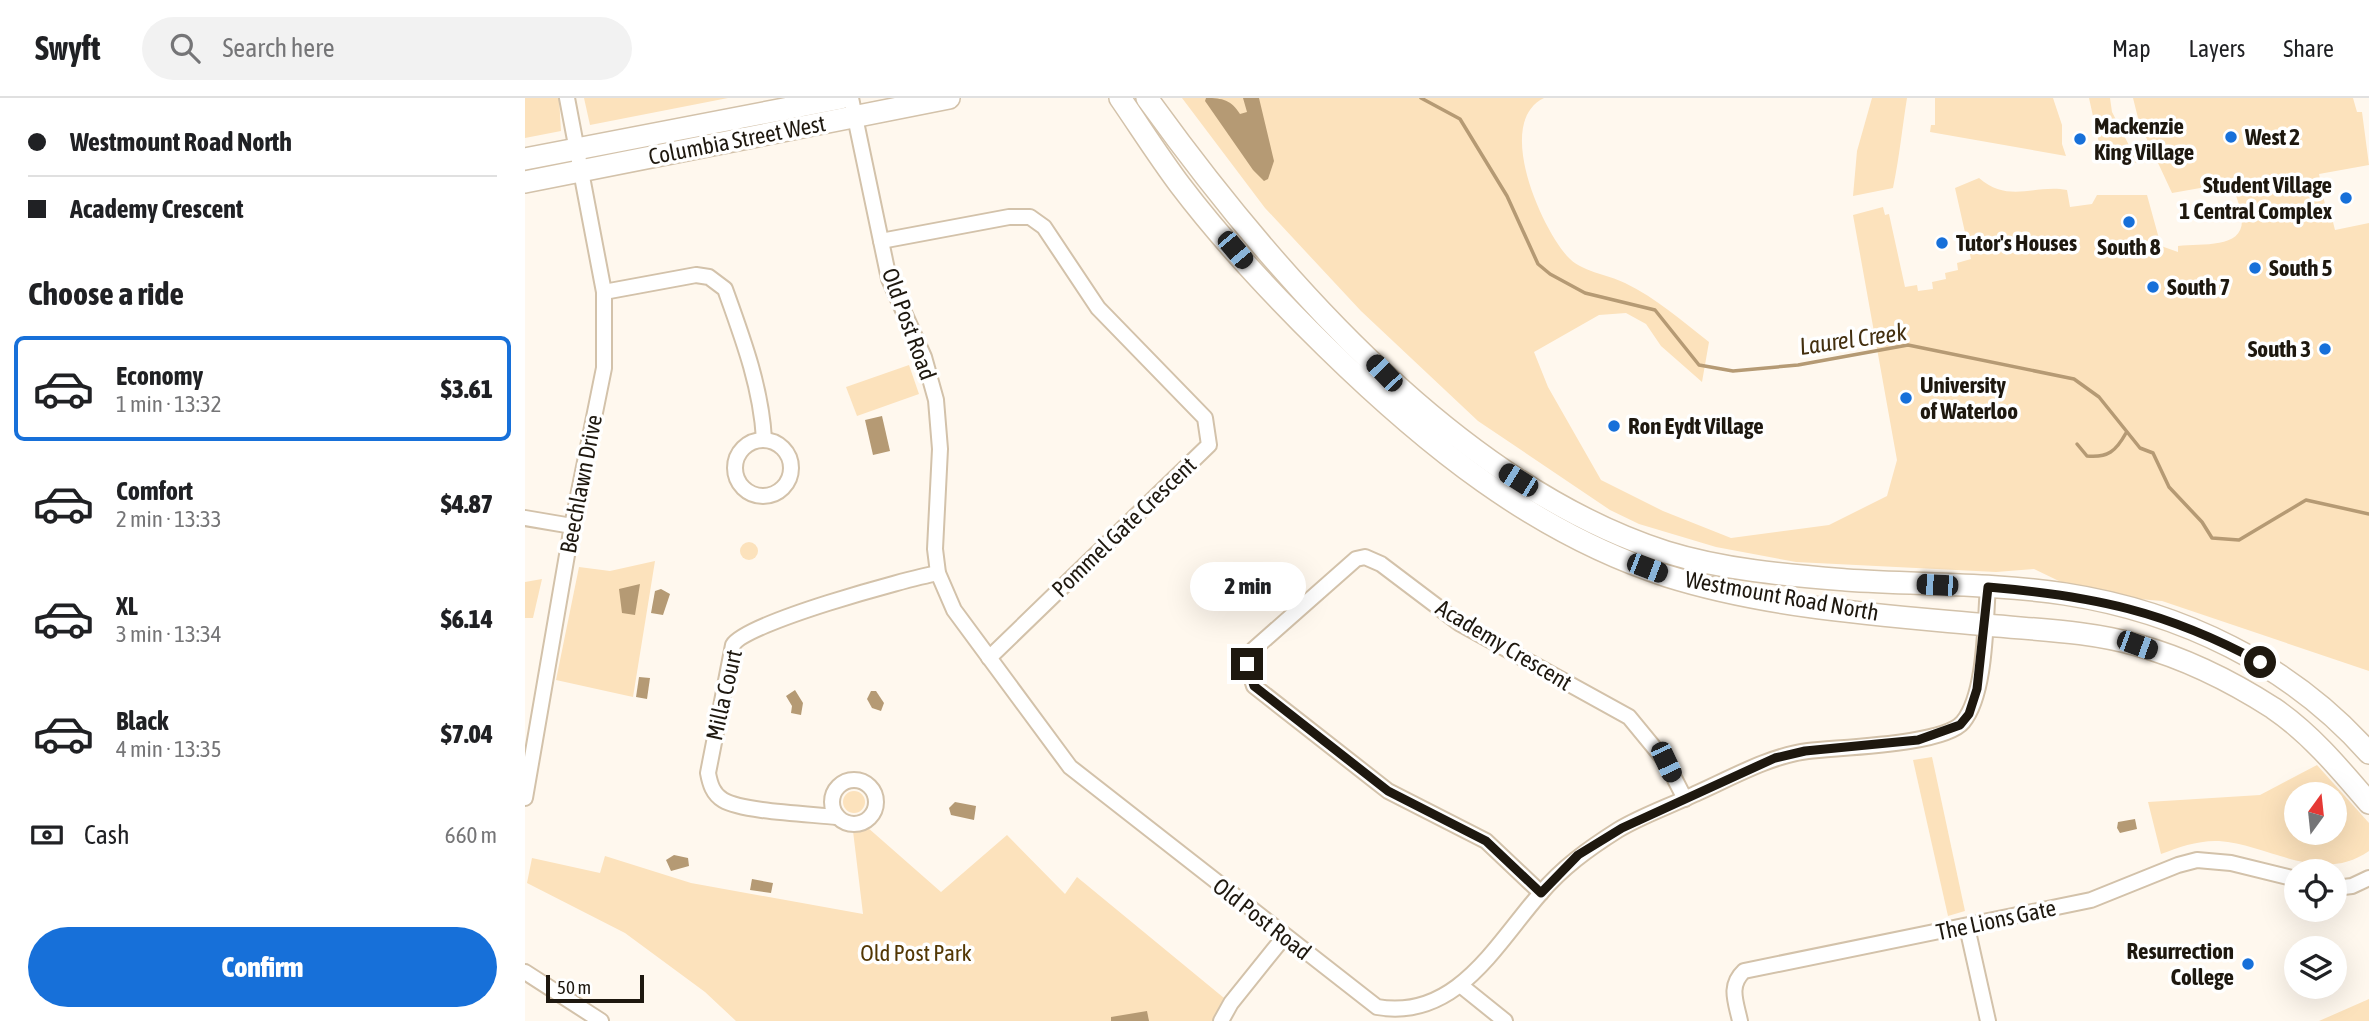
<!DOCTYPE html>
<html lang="en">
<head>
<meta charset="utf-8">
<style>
  body { margin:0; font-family:"Asap Condensed",sans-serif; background:#f2f2f2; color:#202124; height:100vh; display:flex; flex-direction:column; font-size:26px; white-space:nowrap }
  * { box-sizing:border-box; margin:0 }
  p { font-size:23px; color:#757577 }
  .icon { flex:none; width:38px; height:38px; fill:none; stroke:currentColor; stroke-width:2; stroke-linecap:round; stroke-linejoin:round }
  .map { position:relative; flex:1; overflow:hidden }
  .side { display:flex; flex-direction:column; background:#fff; width:525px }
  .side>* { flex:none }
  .guide { display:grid; align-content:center; height:154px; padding:0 28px; background:#fff }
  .needle { width:46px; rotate:15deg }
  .fabs { position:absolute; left:1759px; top:684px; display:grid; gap:14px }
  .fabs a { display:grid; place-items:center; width:63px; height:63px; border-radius:50%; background:#fff; box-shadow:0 7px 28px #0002; font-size:35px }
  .scale { position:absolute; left:21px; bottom:18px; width:98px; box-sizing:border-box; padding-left:7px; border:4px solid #1e180f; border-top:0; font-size:19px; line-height:24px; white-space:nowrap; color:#1e180f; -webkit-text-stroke:5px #fff; paint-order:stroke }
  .end { position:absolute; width:32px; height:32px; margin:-16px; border:9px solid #1e180f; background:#fff; box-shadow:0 0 0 4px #fff }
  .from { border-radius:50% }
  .bubble { position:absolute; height:49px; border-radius:24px; background:#fff; box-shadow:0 7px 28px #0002; font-size:23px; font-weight:800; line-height:49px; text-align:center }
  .car { position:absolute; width:21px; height:42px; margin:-21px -10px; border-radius:9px; box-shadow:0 0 5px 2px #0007; background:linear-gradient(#222 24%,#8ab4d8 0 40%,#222 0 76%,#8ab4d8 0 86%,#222 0) }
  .guide b { display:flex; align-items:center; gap:24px; height:66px; font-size:26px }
  .guide b+b { border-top:2px solid #e0e0e0 }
  .guide i { width:18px; height:18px; background:#202124 }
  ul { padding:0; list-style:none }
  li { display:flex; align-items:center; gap:21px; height:105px; margin:0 14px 10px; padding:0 14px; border:4px solid transparent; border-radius:10px }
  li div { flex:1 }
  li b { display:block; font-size:26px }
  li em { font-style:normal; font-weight:800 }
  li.on { border-color:#1770d9 }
  li>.icon { width:63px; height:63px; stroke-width:1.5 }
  h2 { padding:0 28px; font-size:32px; line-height:84px }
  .pay { display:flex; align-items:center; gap:18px; height:77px; padding:0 28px; font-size:26px }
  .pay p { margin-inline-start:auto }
  .action { display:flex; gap:14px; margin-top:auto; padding:14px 28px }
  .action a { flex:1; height:80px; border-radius:42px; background:#1770d9; color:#fff; font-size:28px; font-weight:800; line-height:80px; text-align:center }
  header { display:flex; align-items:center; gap:42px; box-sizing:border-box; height:98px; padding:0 35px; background:#fff; border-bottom:2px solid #e0e0e0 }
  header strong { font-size:33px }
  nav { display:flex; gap:38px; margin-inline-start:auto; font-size:24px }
  .search { width:490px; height:63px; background:#f2f2f2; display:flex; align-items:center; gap:18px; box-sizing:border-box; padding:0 24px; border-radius:38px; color:#757577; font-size:26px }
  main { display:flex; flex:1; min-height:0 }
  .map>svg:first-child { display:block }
  .green { fill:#fce2bc; fill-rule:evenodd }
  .water { fill:#b59a74 }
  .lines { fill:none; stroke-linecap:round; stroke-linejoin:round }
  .stream { stroke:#b59a74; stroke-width:3.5 }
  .minor-casing { stroke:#d3c2aa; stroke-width:18 }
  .secondary-casing { stroke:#d3c2aa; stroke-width:24 }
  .minor { stroke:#fff; stroke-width:14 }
  .secondary { stroke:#fff; stroke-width:21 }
  .route { stroke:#1e180f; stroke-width:9 }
  .poi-dot { fill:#1770d9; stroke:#fff; stroke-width:2.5 }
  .labels { text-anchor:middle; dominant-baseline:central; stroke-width:7; stroke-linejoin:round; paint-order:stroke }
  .poi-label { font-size:23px; font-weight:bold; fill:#1e180f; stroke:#fff; text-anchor:start }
  .street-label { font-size:23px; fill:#1e180f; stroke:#fff }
  .park-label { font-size:23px; fill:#523703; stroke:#fff }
  .water-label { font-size:24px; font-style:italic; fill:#432f0f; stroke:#fff }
</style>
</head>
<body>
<header>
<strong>Swyft</strong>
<div class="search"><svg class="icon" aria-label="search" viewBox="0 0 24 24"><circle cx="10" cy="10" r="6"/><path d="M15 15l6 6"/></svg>Search here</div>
<nav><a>Map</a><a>Layers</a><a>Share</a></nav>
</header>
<main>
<section class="side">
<div class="guide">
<b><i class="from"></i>Westmount Road North</b>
<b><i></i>Academy Crescent</b>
</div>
<h2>Choose a ride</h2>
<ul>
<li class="on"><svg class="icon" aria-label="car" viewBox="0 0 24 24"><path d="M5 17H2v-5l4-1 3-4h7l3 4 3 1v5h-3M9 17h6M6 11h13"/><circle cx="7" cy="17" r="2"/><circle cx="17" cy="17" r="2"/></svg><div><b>Economy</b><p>1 min · 13:32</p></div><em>$3.61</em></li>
<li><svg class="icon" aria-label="car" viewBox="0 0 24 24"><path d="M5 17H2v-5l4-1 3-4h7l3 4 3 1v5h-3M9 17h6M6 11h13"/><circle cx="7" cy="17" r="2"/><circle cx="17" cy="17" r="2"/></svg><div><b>Comfort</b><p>2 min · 13:33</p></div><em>$4.87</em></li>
<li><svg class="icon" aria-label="car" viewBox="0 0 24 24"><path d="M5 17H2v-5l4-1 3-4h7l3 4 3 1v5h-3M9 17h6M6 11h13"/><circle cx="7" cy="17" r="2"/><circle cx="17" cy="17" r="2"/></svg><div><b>XL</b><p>3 min · 13:34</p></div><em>$6.14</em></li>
<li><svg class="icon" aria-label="car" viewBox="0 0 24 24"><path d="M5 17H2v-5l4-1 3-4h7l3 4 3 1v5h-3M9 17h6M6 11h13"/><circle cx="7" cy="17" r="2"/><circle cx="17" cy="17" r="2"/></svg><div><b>Black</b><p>4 min · 13:35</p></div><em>$7.04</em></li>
</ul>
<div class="pay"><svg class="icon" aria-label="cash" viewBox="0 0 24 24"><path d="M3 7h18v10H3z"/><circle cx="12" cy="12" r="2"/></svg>Cash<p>660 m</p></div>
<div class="action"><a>Confirm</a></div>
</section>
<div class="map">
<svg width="1844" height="923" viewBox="0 0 1844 923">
  <rect width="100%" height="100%" fill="#fff8ee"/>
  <g class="green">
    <polygon points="0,0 34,0 36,33 0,40"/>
    <polygon points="59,0 203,0 65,27"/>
    <path d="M657,0h362c-50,24 -3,129 23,158 14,16 40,18 58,27 31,15 57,38 84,59l-7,40 -41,-36 -15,-22 -20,-11 -27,2 -65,37 14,35 53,93 62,31 68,27 98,-13 58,-29 10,-36 -44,-245 30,-8 2,8 4,-1 16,73 12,-2 1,6 15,-2 -1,-7 14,-3 -1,-6 13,-3 -1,-7 14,-4 -16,-71 24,-10c30,26 56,6 88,12l3,17 22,-3 5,-9h50l14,51 17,6v-6c28,-3 74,4 62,-37 -2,-8 -4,-15 -8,-21l-9,-4 -51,9 -33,-71 -6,-24h220l4,14h5l7,53 -50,9 7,36h4l5,20 34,-7v448l-207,-70 -35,-3 -66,-16 -27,-13 -38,3 -200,-10 -80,-15 -77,-23 -29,-14 -132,-89 -117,-110 -96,-103z"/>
    <path d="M1347,0h35c-5,31 -7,55 -14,90l-40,8 4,-45z"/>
    <polygon points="1410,0 1528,0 1537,27 1537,46 1541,58 1405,34 1406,27 1410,27"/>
    <polygon points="1564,0 1585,0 1587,14 1613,65 1577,59"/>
    <polygon points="384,267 394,296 332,318 321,289"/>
    <circle cx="224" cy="453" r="9"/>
    <polygon points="130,463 108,599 31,582 54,469 85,473"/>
    <polygon points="17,481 8,520 0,520 0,484"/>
    <polygon points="1407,659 1440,813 1423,818 1388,662"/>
    <path d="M1792,667l52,58v28c-49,34 -98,-6 -150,-10 -20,-1 -40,6 -58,13l-13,-52 112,-7zM1771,696h39v39h-39z"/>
    <circle cx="329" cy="704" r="11"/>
    <polygon points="342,729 416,794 482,737 540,796 552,779 699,900 687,923 211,923 180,894 100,835 2,785 7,760 75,775 80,758 166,785 338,816 328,733"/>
    <polygon points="1844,901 1844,923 1794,923"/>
  </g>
  <g class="water">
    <path d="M681,0c17,0 25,2 34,16l7,-2 -4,-14h16l15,63 -6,18 -4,2 -11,-11 -48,-69z"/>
    <polygon points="357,318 365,353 348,357 340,322"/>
    <polygon points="115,486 110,517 97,515 94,491"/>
    <polygon points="136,491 145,496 138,517 126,515 130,493"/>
    <polygon points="114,579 125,580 122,601 111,599"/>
    <polygon points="270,592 278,605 276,617 266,615 267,608 261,598"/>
    <polygon points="346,593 351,593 359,605 356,613 347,610 342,601"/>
    <polygon points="430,704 451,708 449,722 426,717 424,710"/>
    <polygon points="1610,721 1612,731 1595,735 1592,730 1593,724"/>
    <polygon points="149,757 163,760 164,768 146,773 141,762"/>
    <polygon points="227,781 248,785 246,795 225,792"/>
    <polygon points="622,913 624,923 586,923 586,919"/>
  </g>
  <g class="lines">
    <g class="stream">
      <polyline points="896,0 935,21 982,98 1013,166 1025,176 1060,195 1130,212 1174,267 1208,273 1273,267 1383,247 1549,281 1574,299 1615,350 1628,355 1644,389 1677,424 1687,440 1714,442 1781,402 1844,416"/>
      <path d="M1552,346l10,12c21,2 29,-5 39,-23"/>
    </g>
    <defs>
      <g id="minor">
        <path d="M326,0l38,181 35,78 12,43 4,49 -5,100 3,24 16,37 116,157 307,240c79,14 119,-63 163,-113 23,-27 48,-45 78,-64 23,-14 52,-24 77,-36 36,-16 74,-38 113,-43 33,-4 136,-6 155,-29 23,-28 22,-99 25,-135"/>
        <polyline points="356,143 484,119 505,119 519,129 573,210 680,320 684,347 464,560"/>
        <path d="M79,194l92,-17 13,2 16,12c18,50 36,98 39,150"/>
        <circle cx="238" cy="370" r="28"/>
        <polyline points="0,420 47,428"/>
        <circle cx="329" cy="704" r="22"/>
        <polyline points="0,700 47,428 79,270 79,194 42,0"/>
        <path d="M312,719c-26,-3 -94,-5 -114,-17 -10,-6 -13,-16 -15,-27l25,-128c12,-22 173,-66 205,-72"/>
        <polyline points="1810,790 1827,788 1844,780"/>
        <polyline points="1016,795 961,743 863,693 729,588 722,566 729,551 831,461 840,459 856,466 934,525 1104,619 1141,664 1160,701"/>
        <polyline points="1442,829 1463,923"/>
        <polyline points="0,874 76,923"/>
        <polyline points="939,890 980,923"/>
        <polyline points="696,923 706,905 759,839"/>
        <path d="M1215,923c-4,-19 -12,-35 4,-50l347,-71 87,-35 19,-5 34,3 65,16"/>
      </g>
      <g id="secondary">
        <path d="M595,0c20,29 39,59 60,87 44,58 94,111 146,162 99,97 208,186 341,229 102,32 214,39 320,49 50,5 101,6 150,20 47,13 94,36 136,63 37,25 67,61 96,95"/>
        <path d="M622,0c126,175 308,386 519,454 58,18 120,23 180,28 73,5 147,3 219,14 116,18 225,70 304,159"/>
        <polyline points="0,61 316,0"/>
        <polyline points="0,84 424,0"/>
      </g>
    </defs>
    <use href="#minor" class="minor-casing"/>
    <use href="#secondary" class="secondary-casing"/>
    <use href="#minor" class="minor"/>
    <use href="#secondary" class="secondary"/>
  </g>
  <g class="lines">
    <path class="route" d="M722,566l7,22 134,105 98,50 55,52 37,-38 44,-27 153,-70 30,-7 113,-11 42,-15 9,-11 8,-25 11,-102c105,9 178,24 272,75"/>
  </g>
  <g class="poi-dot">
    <circle cx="1706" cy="39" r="7"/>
    <circle cx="1555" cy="41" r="7"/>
    <circle cx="1821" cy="100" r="7"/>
    <circle cx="1604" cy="124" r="7"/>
    <circle cx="1417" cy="145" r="7"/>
    <circle cx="1730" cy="170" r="7"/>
    <circle cx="1628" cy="189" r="7"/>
    <circle cx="1800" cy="251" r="7"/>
    <circle cx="1381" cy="300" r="7"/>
    <circle cx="1089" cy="328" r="7"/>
    <circle cx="1723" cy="866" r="7"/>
  </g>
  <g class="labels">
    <g class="poi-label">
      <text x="1569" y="28">Mackenzie<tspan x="1569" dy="26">King Village</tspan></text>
      <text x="1720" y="39">West 2</text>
      <text x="1807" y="87" text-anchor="end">Student Village<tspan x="1807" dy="26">1 Central Complex</tspan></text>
      <text x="1431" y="145">Tutor's Houses</text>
      <text x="1604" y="149" text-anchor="middle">South 8</text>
      <text x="1744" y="170">South 5</text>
      <text x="1642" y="189">South 7</text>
      <text x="1786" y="251" text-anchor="end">South 3</text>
      <text x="1395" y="287">University<tspan x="1395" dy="26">of Waterloo</tspan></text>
      <text x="1103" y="328">Ron Eydt Village</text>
      <text x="1709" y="853" text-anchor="end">Resurrection<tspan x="1709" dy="26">College</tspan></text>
    </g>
    <g class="street-label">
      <text transform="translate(212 42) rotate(-11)">Columbia Street West</text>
      <text transform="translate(384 226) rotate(70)">Old Post Road</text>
      <text transform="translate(56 386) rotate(-79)">Beechlawn Drive</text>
      <text transform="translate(599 429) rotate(-44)">Pommel Gate Crescent</text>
      <text transform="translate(1257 498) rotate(10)">Westmount Road North</text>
      <text transform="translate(979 547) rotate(31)">Academy Crescent</text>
      <text transform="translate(199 597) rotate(-77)">Milla Court</text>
      <text transform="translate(737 821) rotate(38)">Old Post Road</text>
      <text transform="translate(1471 822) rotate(-12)">The Lions Gate</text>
    </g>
    <g class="park-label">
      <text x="391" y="855">Old Post Park</text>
    </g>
    <g class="water-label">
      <text transform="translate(1328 241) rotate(-8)">Laurel Creek</text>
    </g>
  </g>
</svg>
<div class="fabs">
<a><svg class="needle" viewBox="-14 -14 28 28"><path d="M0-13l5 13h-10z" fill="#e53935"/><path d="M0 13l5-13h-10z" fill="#757577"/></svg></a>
<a><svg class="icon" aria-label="locate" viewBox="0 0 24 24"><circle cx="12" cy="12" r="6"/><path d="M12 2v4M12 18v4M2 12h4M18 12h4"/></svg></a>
<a><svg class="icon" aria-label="layers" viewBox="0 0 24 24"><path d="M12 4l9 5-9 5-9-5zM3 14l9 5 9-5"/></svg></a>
</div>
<div class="scale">50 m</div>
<i class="end from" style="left:1735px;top:564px"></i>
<i class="end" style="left:722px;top:566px"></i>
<div class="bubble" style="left:665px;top:464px;width:116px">2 min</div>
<i class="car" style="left:710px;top:152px;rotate:140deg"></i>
<i class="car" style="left:859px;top:275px;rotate:316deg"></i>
<i class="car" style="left:993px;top:382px;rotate:302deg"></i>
<i class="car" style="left:1122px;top:470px;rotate:111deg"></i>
<i class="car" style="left:1412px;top:487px;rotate:273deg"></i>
<i class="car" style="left:1612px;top:547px;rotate:110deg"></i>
<i class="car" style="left:1141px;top:664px;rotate:155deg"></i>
</div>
</main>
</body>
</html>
